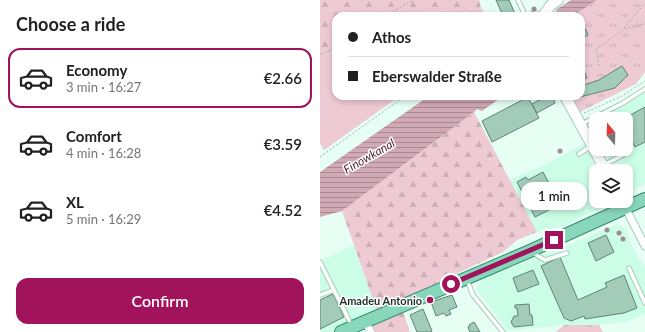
<!DOCTYPE html>
<html lang="en">
<head>
<meta charset="utf-8">
<style>
  body { margin:0; font-family:Lato,sans-serif; background:#f2f2f2; color:#202124; height:100vh; display:flex; flex-direction:column; font-size:15px; white-space:nowrap }
  * { box-sizing:border-box; margin:0 }
  p { font-size:13px; color:#757577 }
  .icon { flex:none; width:22px; height:22px; fill:none; stroke:currentColor; stroke-width:2; stroke-linecap:round; stroke-linejoin:round }
  .map { position:relative; flex:1; overflow:hidden }
  .details { display:flex; flex-direction:column; background:#fff; width:320px }
  .details>* { flex:none }
  .guide { position:absolute; left:12px; top:12px; width:253px; height:88px; border-radius:12px; box-shadow:0 2px 6px #0003; display:grid; align-content:center; height:88px; padding:0 16px; background:#fff }
  .needle { width:26px; rotate:341deg }
  .controls { position:absolute; left:269px; top:112px; display:grid; gap:8px }
  .controls a { display:grid; place-items:center; width:44px; height:44px; border-radius:8px; background:#fff; box-shadow:0 2px 6px #0003; font-size:20px }
  .end { position:absolute; width:18px; height:18px; margin:-9px; border:5px solid #a1135a; background:#fff; box-shadow:0 0 0 2px #fff }
  .from { border-radius:50% }
  .bubble { position:absolute; height:28px; border-radius:12px; background:#fff; box-shadow:0 2px 6px #0003; font-size:13px; font-weight:600; line-height:28px; text-align:center }
  .guide b { display:flex; align-items:center; gap:14px; height:38px; font-size:15px }
  .guide b+b { border-top:1px solid #e0e0e0 }
  .guide i { width:10px; height:10px; background:#202124 }
  ul { padding:0; list-style:none }
  li { display:flex; align-items:center; gap:12px; height:60px; margin:0 8px 6px; padding:0 8px; border:2px solid transparent; border-radius:12px }
  li div { flex:1 }
  li b { display:block; font-size:15px }
  li em { font-style:normal; font-weight:600 }
  li.active { border-color:#a1135a }
  li>.icon { width:36px; height:36px; stroke-width:1.5 }
  h2 { padding:0 16px; font-size:18px; line-height:48px }
  .cta { display:flex; gap:8px; margin-top:auto; padding:8px 16px }
  .cta a { flex:1; height:46px; border-radius:12px; background:#a1135a; color:#fff; font-size:16px; font-weight:600; line-height:46px; text-align:center }
  main { display:flex; flex:1; min-height:0 }
  .map>svg:first-child { display:block }
  .built { fill:#cbfde7 }
  .grass { fill:url(#grass-tufts) }
  .forest { fill:url(#forest-firs) }
  .garden { fill:#eecad5 }
  .water { fill:url(#water-rules) }
  .building { fill:#a3cbb9; stroke:#5f8575 }
  .lines { fill:none; stroke-linecap:round; stroke-linejoin:round }
  .service-casing { stroke:#a5cdbb; stroke-width:5.5 }
  .minor-casing { stroke:#a5cdbb; stroke-width:9 }
  .secondary-casing { stroke:#a5cdbb; stroke-width:12 }
  .primary-casing { stroke:#328c6d; stroke-width:14 }
  .path { stroke:#9fb4aa; stroke-width:1; stroke-dasharray:2 2; stroke-linecap:butt }
  .service { stroke:#fff; stroke-width:3.5 }
  .minor { stroke:#fff; stroke-width:7 }
  .secondary { stroke:#fff; stroke-width:10 }
  .primary { stroke:#88d7bc; stroke-width:12 }
  .tree { fill:#9e8c92 }
  .route { stroke:#a1135a; stroke-width:5 }
  .poi-dot { fill:#a1135a; stroke:#fff; stroke-width:1.5 }
  .labels { text-anchor:middle; dominant-baseline:central; stroke-width:3; stroke-linejoin:round; paint-order:stroke }
  .poi-label { font-size:11px; font-weight:bold; fill:#24342d; stroke:#fff; text-anchor:end }
  .water-label { font-size:12px; font-style:italic; fill:#531f34; stroke:#fff }
</style>
</head>
<body>
<main>
<section class="details">
<h2>Choose a ride</h2>
<ul>
<li class="active"><svg class="icon" aria-label="car" viewBox="0 0 24 24"><path d="M5 17H2v-5l4-1 3-4h7l3 4 3 1v5h-3M9 17h6M6 11h13"/><circle cx="7" cy="17" r="2"/><circle cx="17" cy="17" r="2"/></svg><div><b>Economy</b><p>3 min · 16:27</p></div><em>€2.66</em></li>
<li><svg class="icon" aria-label="car" viewBox="0 0 24 24"><path d="M5 17H2v-5l4-1 3-4h7l3 4 3 1v5h-3M9 17h6M6 11h13"/><circle cx="7" cy="17" r="2"/><circle cx="17" cy="17" r="2"/></svg><div><b>Comfort</b><p>4 min · 16:28</p></div><em>€3.59</em></li>
<li><svg class="icon" aria-label="car" viewBox="0 0 24 24"><path d="M5 17H2v-5l4-1 3-4h7l3 4 3 1v5h-3M9 17h6M6 11h13"/><circle cx="7" cy="17" r="2"/><circle cx="17" cy="17" r="2"/></svg><div><b>XL</b><p>5 min · 16:29</p></div><em>€4.52</em></li>
</ul>
<div class="cta"><a>Confirm</a></div>
</section>
<div class="map">
<svg width="325" height="332" viewBox="0 0 325 332">
  <defs>
    <pattern id="grass-tufts" width="24" height="20" patternUnits="userSpaceOnUse"><rect width="24" height="20" fill="#eecad5"/><path d="M3 7l-1-3M5 7V3M7 7l1-3M15 17l-1-3M17 17v-4M19 17l1-3" fill="none" stroke="#ccaeb7"/></pattern>
    <pattern id="forest-firs" width="22" height="20" patternUnits="userSpaceOnUse"><rect width="22" height="20" fill="#eecad5"/><path d="M5 1l3.5 6h-7zM16 11l3.5 6h-7z" fill="#ccaeb7"/></pattern>
    <pattern id="water-rules" width="6" height="5" patternUnits="userSpaceOnUse"><rect width="6" height="5" fill="#d1a8b5"/><path d="M0 2.5h6" fill="none" stroke="#a98a94"/></pattern>
  </defs>
  <rect width="100%" height="100%" fill="#e6fef3"/>
  <g class="built">
    <polygon points="325,93 325,184 313,190 309,190 306,188 306,171 294,171 284,149 306,149 306,119 281,119 295,113 294,111"/>
    <polygon points="264,144 278,171 276,171 276,201 289,201 288,204 244,226 217,232 189,180 224,165"/>
    <polygon points="295,225 301,226 305,229 309,235 309,240 319,259 325,266 325,314 306,322 279,325 243,325 188,331 157,290 162,278 244,247"/>
    <polygon points="34,245 57,311 11,332 0,332 0,261"/>
  </g>
  <g class="grass">
    <polygon points="277,0 325,0 325,72 316,84 260,112 251,96 261,96 261,16 253,16"/>
    <polygon points="244,325 279,325 283,332 236,332"/>
  </g>
  <g class="forest">
    <polygon points="0,0 159,0 161,8 84,13 77,16 16,16 16,44 0,52"/>
    <polygon points="154,112 217,232 197,240 183,252 57,311 22,211"/>
    <polygon points="83,312 90,332 54,332 53,326"/>
  </g>
  <g class="garden">
    <polygon points="161,8 167,16 77,16 84,13"/>
    <polygon points="16,44 16,96 80,96 4,150 0,143 0,52"/>
  </g>
  <g class="water">
    <polygon points="251,0 277,0 253,16 232,16 234,15 237,9"/>
    <polygon points="109,96 179,96 179,99 162,111 157,109 154,112 22,211 0,217 0,172"/>
  </g>
  <g class="building">
    <polygon points="176,0 189,0 196,16 183,16"/>
    <polygon points="262,22 268,35 261,39 261,23"/>
    <polygon points="261,64 267,78 261,80"/>
    <polygon points="302,66 308,75 295,88 252,99 251,96 261,96 261,86 279,80"/>
    <polygon points="226,96 232,96 235,103 217,113 212,104"/>
    <polygon points="208,97 219,118 172,142 162,121"/>
    <polygon points="325,107 325,142 315,147 313,143 306,147 306,119 303,119"/>
    <polygon points="287,149 303,149 290,156"/>
    <polygon points="223,172 231,187 238,183 247,201 215,217 197,182 206,177 208,180"/>
    <polygon points="286,235 294,252 276,261 268,243"/>
    <polygon points="240,257 258,300 287,287 285,283 304,275 317,308 304,313 265,319 264,316 251,321 244,318 221,266"/>
    <polygon points="213,270 219,284 198,292 193,278"/>
    <polygon points="13,294 24,317 0,329 0,300"/>
    <polygon points="132,295 137,307 129,310 131,314 126,316 124,313 116,316 111,302"/>
    <polygon points="209,304 210,315 212,315 213,325 194,327 191,322 194,316 198,316 197,308 195,308 195,305"/>
    <polygon points="103,309 112,331 110,332 97,332 90,315"/>
    <polygon points="154,322 160,332 150,332 149,330 148,327 150,326 149,325"/>
  </g>
  <g class="lines">
    <defs>
      <g id="service">
        <polyline points="198,0 205,15"/>
        <polyline points="204,16 216,13 222,15"/>
        <polyline points="262,124 303,103 325,89"/>
        <polyline points="259,154 271,146"/>
        <polyline points="284,165 303,155"/>
        <polyline points="213,253 225,260 247,253"/>
        <polyline points="0,262 32,326"/>
        <polyline points="309,268 325,303"/>
        <polyline points="147,280 153,295 183,332"/>
        <polyline points="0,295 14,290"/>
      </g>
      <g id="minor">
        <polyline points="306,209 325,246"/>
        <polyline points="45,322 51,332"/>
      </g>
      <g id="secondary">
        <polyline points="223,16 231,5 238,0"/>
        <polyline points="245,96 286,171"/>
      </g>
      <polyline id="primary" points="21,332 210,251 325,199"/>
    </defs>
    <use href="#service" class="service-casing"/>
    <use href="#minor" class="minor-casing"/>
    <use href="#secondary" class="secondary-casing"/>
    <use href="#primary" class="primary-casing"/>
    <g class="path">
      <polyline points="66,16 84,5 94,0"/>
      <polyline points="304,28 325,3"/>
      <polyline points="0,54 16,48"/>
      <polyline points="279,66 276,50 304,29 325,24"/>
      <polyline points="264,113 302,96 325,81"/>
      <polyline points="0,157 85,96"/>
    </g>
    <use href="#service" class="service"/>
    <use href="#minor" class="minor"/>
    <use href="#secondary" class="secondary"/>
    <use href="#primary" class="primary"/>
  </g>
  <g class="tree">
    <circle cx="214" cy="9" r="2.5"/>
    <circle cx="240" cy="151" r="2.5"/>
    <circle cx="287" cy="230" r="2.5"/>
    <circle cx="299" cy="233" r="2.5"/>
    <circle cx="303" cy="239" r="2.5"/>
  </g>
  <g class="lines">
    <polyline class="route" points="131,284 234,240"/>
  </g>
  <circle class="poi-dot" cx="110" cy="300" r="4"/>
  <g class="labels">
    <g class="poi-label">
      <text x="102" y="300">Amadeu Antonio</text>
    </g>
    <g class="water-label">
      <text transform="translate(49 156) rotate(-30)">Finowkanal</text>
    </g>
  </g>
</svg>
<div class="controls">
<a><svg class="needle" viewBox="-14 -14 28 28"><path d="M0-13l5 13h-10z" fill="#e53935"/><path d="M0 13l5-13h-10z" fill="#757577"/></svg></a>
<a><svg class="icon" aria-label="layers" viewBox="0 0 24 24"><path d="M12 4l9 5-9 5-9-5zM3 14l9 5 9-5"/></svg></a>
</div>
<i class="end from" style="left:131px;top:284px"></i>
<i class="end" style="left:234px;top:240px"></i>
<div class="bubble" style="left:201px;top:182px;width:66px">1 min</div>
<div class="guide">
<b><i class="from"></i>Athos</b>
<b><i></i>Eberswalder Straße</b>
</div>
</div>
</main>
</body>
</html>
